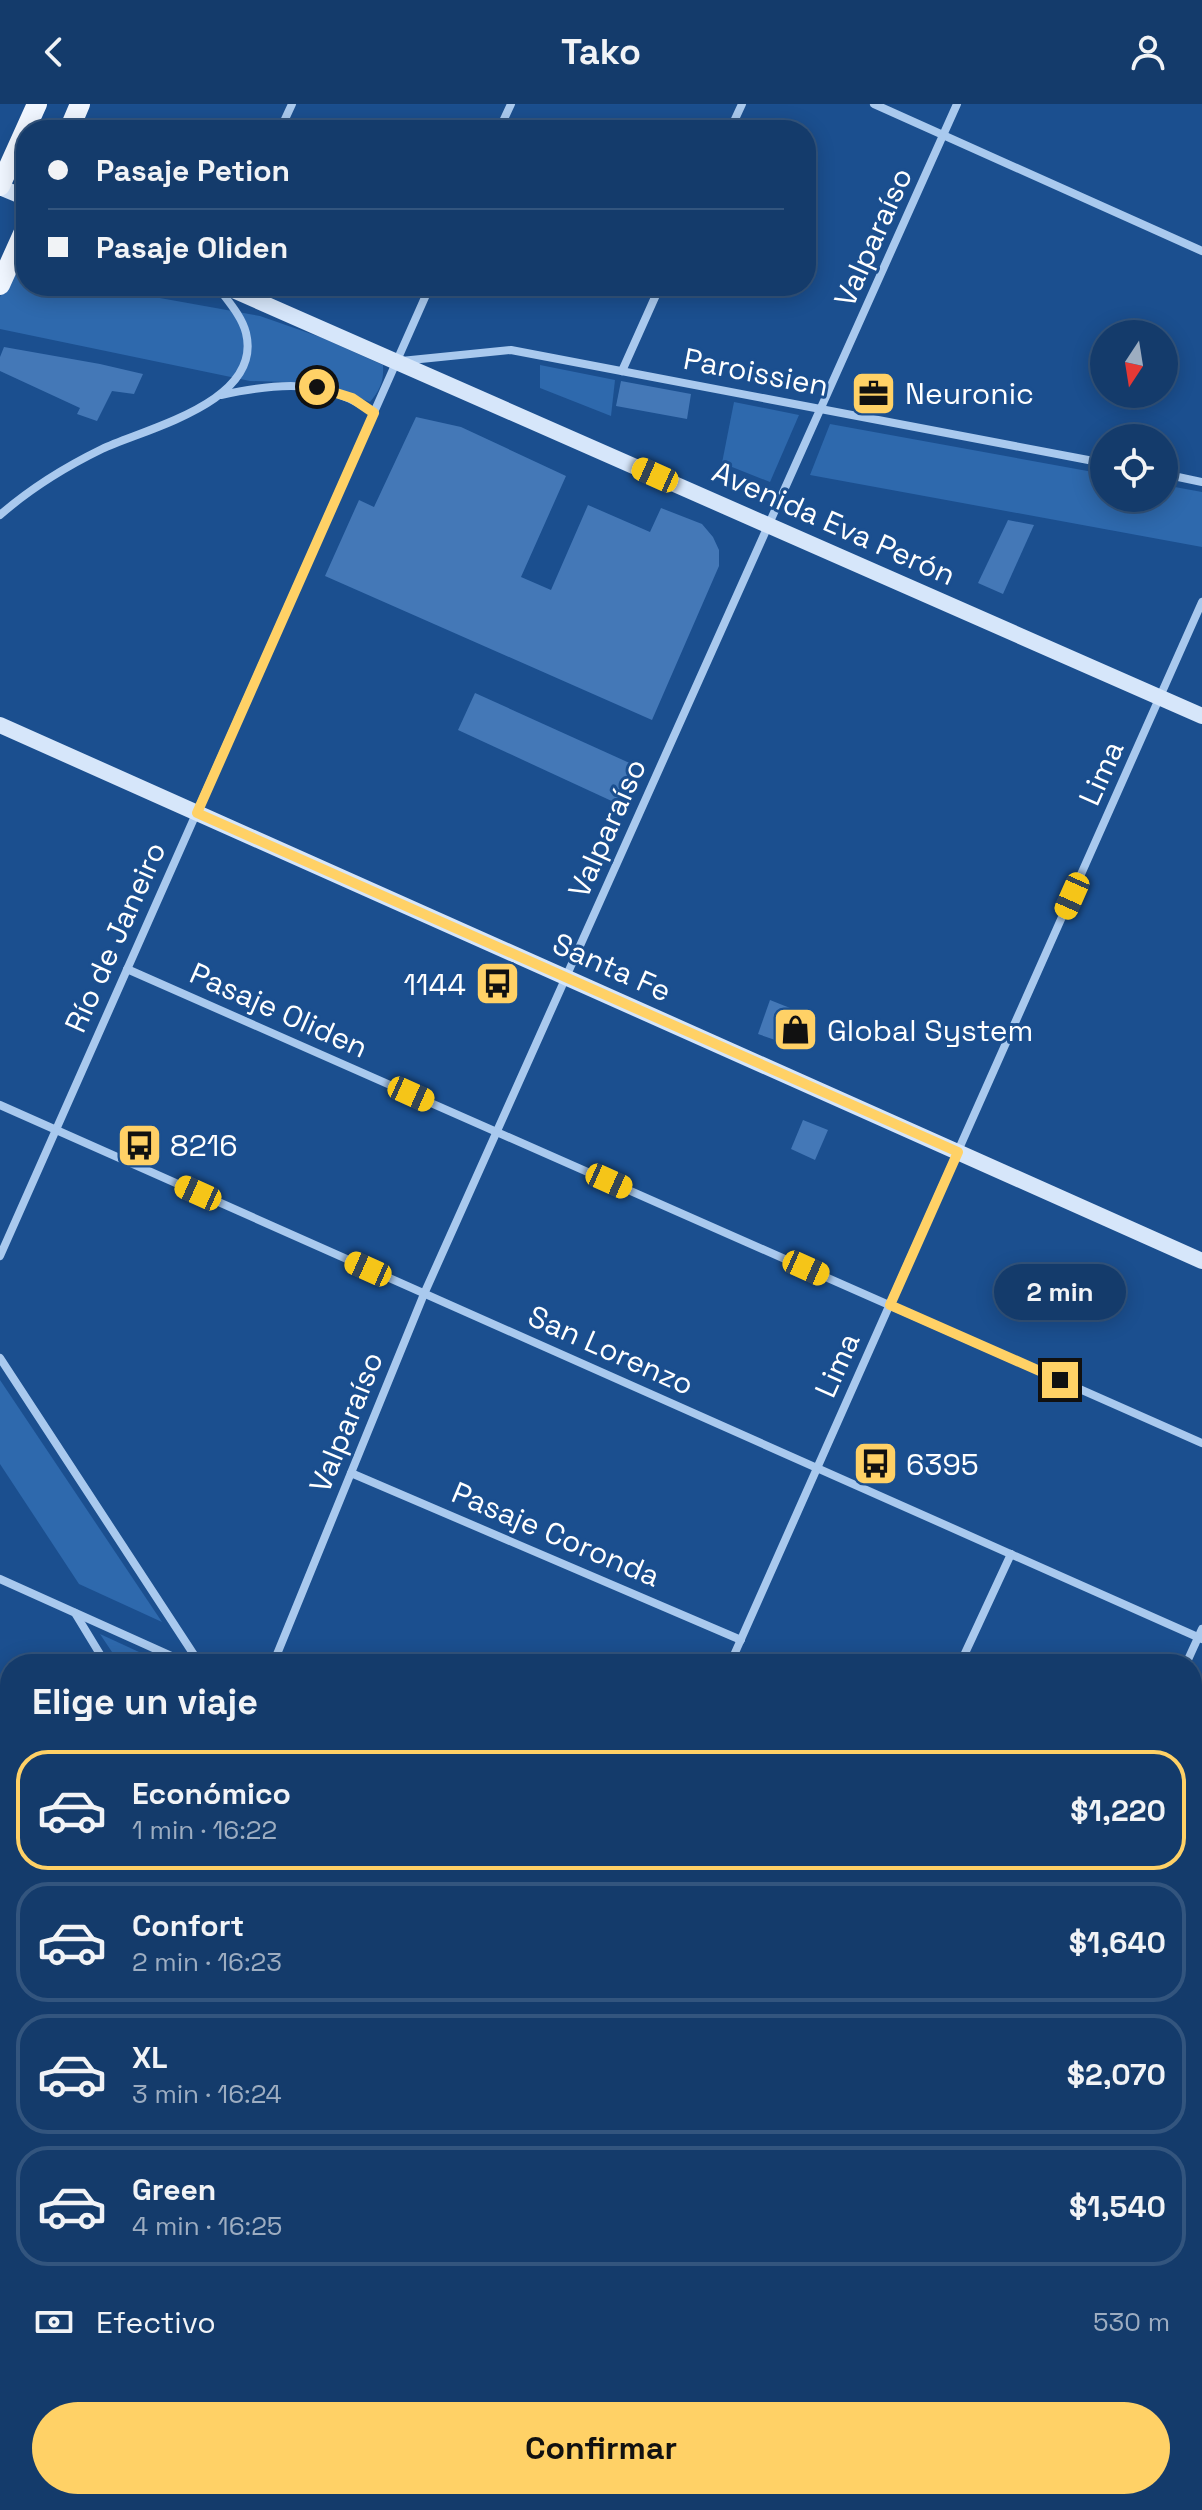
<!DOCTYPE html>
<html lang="es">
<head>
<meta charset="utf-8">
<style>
  body { margin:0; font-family:"Space Grotesk",sans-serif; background:#214673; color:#f1f3f6; height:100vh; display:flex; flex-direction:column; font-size:30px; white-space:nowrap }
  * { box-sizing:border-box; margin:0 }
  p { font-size:26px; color:#9dadc1 }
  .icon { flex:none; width:44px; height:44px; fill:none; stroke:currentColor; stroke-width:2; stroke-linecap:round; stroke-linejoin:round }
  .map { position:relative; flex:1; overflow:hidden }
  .side { position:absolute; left:0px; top:1550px; width:1202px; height:856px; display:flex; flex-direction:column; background:#143b6b; border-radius:32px 32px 0 0; box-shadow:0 4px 20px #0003,0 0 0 2px #33557e }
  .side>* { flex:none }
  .hud { position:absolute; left:16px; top:16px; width:800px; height:176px; border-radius:32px; box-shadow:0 4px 20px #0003,0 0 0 2px #33557e; display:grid; align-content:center; height:176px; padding:0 32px; background:#143b6b }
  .needle { width:52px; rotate:192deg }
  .controls { position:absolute; left:1090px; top:216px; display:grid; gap:16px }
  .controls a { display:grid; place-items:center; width:88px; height:88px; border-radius:50%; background:#143b6b; box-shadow:0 4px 20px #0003,0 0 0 2px #33557e; font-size:40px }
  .end { position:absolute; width:36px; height:36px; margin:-18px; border:10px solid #ffd166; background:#111; box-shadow:0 0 0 4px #111 }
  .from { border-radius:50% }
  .bubble { position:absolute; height:56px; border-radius:28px; background:#143b6b; box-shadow:0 4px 20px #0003,0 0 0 2px #33557e; font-size:26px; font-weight:600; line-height:56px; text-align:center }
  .car { position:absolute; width:24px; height:48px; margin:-24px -12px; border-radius:10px; box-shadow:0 0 6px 2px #0007; background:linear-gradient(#f5c518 24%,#345 0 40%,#f5c518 0 76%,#345 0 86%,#f5c518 0) }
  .hud b { display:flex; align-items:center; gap:28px; height:76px; font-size:30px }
  .hud b+b { border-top:2px solid #33557e }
  .hud i { width:20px; height:20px; background:#f1f3f6 }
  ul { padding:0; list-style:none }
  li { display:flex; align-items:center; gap:24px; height:120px; margin:0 16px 12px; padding:0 16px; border:4px solid #33557e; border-radius:32px }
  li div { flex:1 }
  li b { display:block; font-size:30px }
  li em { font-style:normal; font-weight:600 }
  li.current { border-color:#ffd166 }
  li>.icon { width:72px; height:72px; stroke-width:1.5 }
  h2 { padding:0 32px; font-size:36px; line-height:96px }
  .pay { display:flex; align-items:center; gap:20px; height:88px; padding:0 32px; font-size:30px }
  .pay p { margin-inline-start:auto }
  .primary-button { display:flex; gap:16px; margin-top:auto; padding:16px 32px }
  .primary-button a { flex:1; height:92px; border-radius:48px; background:#ffd166; color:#111; font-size:32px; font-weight:600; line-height:92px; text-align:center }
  header { display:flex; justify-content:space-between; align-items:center; height:104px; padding:0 32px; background:#143b6b; font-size:36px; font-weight:600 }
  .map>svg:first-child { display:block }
  .green { fill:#2e69ad }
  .building { fill:#4478b7 }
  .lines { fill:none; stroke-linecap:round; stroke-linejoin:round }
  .minor { stroke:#a9c9ee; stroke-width:8 }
  .secondary { stroke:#d6e6fa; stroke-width:16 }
  .primary { stroke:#f0f6ff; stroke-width:20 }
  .rail { stroke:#fff; stroke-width:6; stroke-dasharray:14 6; stroke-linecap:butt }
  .route { stroke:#ffd166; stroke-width:10 }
  .labels { text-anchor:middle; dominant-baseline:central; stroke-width:6; stroke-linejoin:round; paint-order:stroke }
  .street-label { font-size:30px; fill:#fff; stroke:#1b4f8f }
  .poi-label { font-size:30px; fill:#fff; stroke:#1b4f8f; text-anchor:start }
</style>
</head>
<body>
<header><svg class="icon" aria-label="back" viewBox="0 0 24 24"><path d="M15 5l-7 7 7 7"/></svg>Tako<svg class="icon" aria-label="person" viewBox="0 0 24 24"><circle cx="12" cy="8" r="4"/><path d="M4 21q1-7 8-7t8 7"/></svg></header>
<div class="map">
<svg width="1202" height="2406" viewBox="0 0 1202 2406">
  <rect width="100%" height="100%" fill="#1b4f8f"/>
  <g class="green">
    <path d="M11,168l15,3v11h67l167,30 60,21 63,28c1,16 -3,25 -13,37l-51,-19 -69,-2 -250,-52v-32z"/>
    <polygon points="540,261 615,276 611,312 540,284"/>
    <polygon points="734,298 799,311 770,378 722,359"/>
    <polygon points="830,320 1104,370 1104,394 1164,394 1164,381 1202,388 1202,443 810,371"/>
    <polygon points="0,1276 162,1518 79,1480 0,1360"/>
    <polygon points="100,1530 165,1560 120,1560"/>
    <polygon points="0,2116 10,2118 10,2325 0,2322"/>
    <polygon points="1192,2289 1202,2291 1202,2406 664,2406 657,2396 1192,2396"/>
    <polygon points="181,2396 399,2396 396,2406 211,2406"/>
  </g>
  <g class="building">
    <polygon points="4,243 100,260 143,270 134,290 112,287 97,317 77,310 80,304 0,267 0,253"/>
    <polygon points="621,277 691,290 687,315 616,302"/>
    <polygon points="416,313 461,323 566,372 521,473 551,486 588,401 650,428 661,404 702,420 713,433 719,446 719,462 652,616 325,472 359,396 374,403"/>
    <polygon points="1008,416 1034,421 1003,490 978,479"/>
    <polygon points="475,589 634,661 616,699 458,626"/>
    <polygon points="770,896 790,904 778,937 758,930"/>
    <polygon points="803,1016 828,1026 815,1056 791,1045"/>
  </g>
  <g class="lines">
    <g class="minor">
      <polyline points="874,0 1202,147"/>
      <polyline points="280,26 292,0"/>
      <polyline points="499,26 511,0"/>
      <polyline points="730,26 742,0"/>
      <polyline points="401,257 511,246 1104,359"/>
      <polyline points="622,267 660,182"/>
      <path d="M221,291c57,-12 103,-17 153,18"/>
      <polyline points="1164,370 1202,378"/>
      <path d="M0,411c31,-27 65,-48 102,-66 45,-21 161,-47 144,-116 -4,-17 -19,-33 -29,-47"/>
      <polyline points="127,865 1202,1339"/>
      <polyline points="0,1001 1202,1535"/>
      <polyline points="0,1152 430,182"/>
      <polyline points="0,1254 200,1560"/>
      <polyline points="351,1369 741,1536"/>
      <polyline points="0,1475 189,1560"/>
      <polyline points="75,1509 106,1560"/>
      <polyline points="273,1560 424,1190 957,0"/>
      <polyline points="730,1560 1202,498"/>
      <polyline points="960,1560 1011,1450"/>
      <polyline points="1186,1560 1202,1525"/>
      <polyline points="0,1937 10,1941"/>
      <polyline points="1192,2008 1202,2013"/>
      <polyline points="1192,2062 1202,2041"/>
      <polyline points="0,2070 10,2068"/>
    </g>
    <g class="secondary">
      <polyline points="0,83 26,94"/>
      <polyline points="224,182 1202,612"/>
      <polyline points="0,621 1202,1157"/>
    </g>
    <g class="primary">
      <polyline points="69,26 80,0"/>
      <polyline points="0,82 37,0"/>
      <polyline points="0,181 26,123"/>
    </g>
    <g class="rail">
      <polyline points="0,2365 10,2368"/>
      <polyline points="0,2380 10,2383"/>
      <polyline points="47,2396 76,2406"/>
      <polyline points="91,2396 120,2406"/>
    </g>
  </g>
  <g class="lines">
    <polyline class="route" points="317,283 352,294 374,309 197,709 958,1048 890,1201 1060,1276"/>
  </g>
  <defs>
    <symbol id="office-square" viewBox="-11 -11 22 22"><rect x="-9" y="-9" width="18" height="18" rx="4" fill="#ffd166" stroke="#1b4f8f"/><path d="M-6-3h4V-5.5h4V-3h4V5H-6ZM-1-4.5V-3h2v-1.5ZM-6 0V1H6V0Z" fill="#111"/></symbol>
    <symbol id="bus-square" viewBox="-11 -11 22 22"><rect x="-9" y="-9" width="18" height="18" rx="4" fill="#ffd166" stroke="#1b4f8f"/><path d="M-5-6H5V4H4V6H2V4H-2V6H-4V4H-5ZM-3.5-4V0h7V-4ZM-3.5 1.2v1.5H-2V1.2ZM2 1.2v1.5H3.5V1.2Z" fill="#111"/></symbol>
    <symbol id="shop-square" viewBox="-11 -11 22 22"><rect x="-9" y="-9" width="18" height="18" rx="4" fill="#ffd166" stroke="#1b4f8f"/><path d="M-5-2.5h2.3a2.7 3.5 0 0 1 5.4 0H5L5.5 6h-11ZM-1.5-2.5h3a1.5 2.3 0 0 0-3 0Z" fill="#111"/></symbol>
  </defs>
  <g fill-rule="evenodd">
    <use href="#office-square" x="848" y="264" width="51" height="51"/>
    <use href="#bus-square" x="472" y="854" width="51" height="51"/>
    <use href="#shop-square" x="770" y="900" width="51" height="51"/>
    <use href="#bus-square" x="114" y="1016" width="51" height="51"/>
    <use href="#bus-square" x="850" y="1334" width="51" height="51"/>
  </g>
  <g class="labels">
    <g class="street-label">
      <text transform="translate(873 133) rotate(-66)">Valparaíso</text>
      <text transform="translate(756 268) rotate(11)">Paroissien</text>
      <text transform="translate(834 419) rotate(24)">Avenida Eva Perón</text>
      <text transform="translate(1101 669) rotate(-66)">Lima</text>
      <text transform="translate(607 724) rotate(-66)">Valparaíso</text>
      <text transform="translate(115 833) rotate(-66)">Río de Janeiro</text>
      <text transform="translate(612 863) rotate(24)">Santa Fe</text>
      <text transform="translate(279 906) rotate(24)">Pasaje Oliden</text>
      <text transform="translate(611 1246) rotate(24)">San Lorenzo</text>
      <text transform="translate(837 1261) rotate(-66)">Lima</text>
      <text transform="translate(346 1318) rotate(-68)">Valparaíso</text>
      <text transform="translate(556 1430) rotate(23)">Pasaje Coronda</text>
    </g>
    <g class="poi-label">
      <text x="905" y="289">Neuronic</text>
      <text x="466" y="880" text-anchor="end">1144</text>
      <text x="827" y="926">Global System</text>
      <text x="170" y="1041">8216</text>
      <text x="906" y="1360">6395</text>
    </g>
  </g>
</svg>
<div class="controls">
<a><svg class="needle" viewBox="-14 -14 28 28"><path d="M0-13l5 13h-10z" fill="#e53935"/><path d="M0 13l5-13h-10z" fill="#9dadc1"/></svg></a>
<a><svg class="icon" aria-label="locate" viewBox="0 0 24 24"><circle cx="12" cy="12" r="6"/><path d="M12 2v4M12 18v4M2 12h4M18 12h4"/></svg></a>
</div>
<i class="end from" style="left:317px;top:283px"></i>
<i class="end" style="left:1060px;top:1276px"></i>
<div class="bubble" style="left:994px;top:1160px;width:132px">2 min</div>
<i class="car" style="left:655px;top:371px;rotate:294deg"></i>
<i class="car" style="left:1072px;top:792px;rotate:204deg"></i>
<i class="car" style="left:411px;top:990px;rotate:114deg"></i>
<i class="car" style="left:609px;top:1077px;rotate:114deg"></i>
<i class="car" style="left:198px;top:1089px;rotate:294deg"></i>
<i class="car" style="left:806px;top:1164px;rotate:114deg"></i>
<i class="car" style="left:368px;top:1165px;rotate:294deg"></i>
<div class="hud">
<b><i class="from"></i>Pasaje Petion</b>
<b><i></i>Pasaje Oliden</b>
</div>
<section class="side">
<h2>Elige un viaje</h2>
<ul>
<li class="current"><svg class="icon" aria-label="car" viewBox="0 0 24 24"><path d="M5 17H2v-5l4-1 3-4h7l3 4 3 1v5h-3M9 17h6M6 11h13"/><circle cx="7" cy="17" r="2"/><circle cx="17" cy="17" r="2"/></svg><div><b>Económico</b><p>1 min · 16:22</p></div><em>$1,220</em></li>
<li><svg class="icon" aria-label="car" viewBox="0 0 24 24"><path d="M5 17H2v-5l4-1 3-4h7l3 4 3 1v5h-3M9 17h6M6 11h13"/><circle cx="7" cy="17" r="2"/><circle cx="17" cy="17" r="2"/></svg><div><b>Confort</b><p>2 min · 16:23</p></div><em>$1,640</em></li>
<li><svg class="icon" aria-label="car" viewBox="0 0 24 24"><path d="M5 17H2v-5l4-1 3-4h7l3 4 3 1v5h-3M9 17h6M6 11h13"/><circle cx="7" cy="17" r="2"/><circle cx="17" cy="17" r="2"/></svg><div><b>XL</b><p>3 min · 16:24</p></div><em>$2,070</em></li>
<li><svg class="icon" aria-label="car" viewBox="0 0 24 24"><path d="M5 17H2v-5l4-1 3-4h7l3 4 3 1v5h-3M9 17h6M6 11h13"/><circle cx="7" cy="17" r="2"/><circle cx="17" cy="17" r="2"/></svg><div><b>Green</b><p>4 min · 16:25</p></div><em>$1,540</em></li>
</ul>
<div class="pay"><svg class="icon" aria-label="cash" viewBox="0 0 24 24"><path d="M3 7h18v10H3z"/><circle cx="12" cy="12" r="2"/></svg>Efectivo<p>530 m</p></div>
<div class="primary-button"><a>Confirmar</a></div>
</section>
</div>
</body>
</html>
